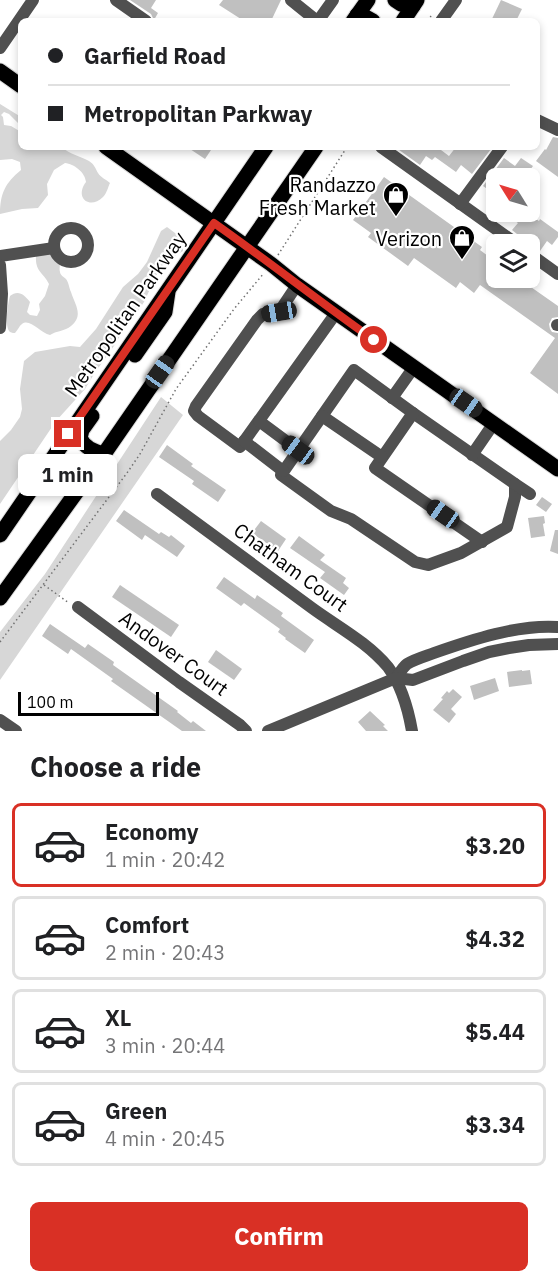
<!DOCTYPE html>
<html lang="en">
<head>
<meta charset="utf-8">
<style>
  body { margin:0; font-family:"IBM Plex Sans",sans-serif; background:#f2f2f2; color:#202124; height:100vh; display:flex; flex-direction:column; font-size:22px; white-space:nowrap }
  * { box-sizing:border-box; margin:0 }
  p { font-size:20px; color:#757577 }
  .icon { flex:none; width:33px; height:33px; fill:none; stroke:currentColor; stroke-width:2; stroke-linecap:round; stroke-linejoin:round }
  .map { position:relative; height:731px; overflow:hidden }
  .drawer { display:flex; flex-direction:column; background:#fff; flex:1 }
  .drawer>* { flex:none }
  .banner { position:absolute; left:18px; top:18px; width:522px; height:132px; border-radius:9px; box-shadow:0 3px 9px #0003; display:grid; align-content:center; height:132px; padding:0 30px; background:#fff }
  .needle { width:39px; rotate:307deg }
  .fabs { position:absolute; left:486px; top:168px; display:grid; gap:12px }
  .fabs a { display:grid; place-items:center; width:54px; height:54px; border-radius:9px; background:#fff; box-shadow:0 3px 9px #0003; font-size:30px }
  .scale { position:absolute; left:18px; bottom:15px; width:141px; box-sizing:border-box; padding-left:6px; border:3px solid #000; border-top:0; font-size:16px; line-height:21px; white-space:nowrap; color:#000; -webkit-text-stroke:4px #fff; paint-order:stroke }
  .end { position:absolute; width:27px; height:27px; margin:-14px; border:8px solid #d93025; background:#fff; box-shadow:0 0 0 3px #fff }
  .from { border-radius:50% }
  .bubble { position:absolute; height:42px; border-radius:9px; background:#fff; box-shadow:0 3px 9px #0003; font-size:20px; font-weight:800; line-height:42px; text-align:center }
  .car { position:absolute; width:18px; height:36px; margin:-18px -9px; border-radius:8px; box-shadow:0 0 4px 2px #0007; background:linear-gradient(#222 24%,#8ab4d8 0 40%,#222 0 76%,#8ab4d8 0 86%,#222 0) }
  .banner b { display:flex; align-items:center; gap:21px; height:57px; font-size:22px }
  .banner b+b { border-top:2px solid #e0e0e0 }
  .banner i { width:15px; height:15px; background:#202124 }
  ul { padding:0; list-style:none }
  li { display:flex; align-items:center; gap:18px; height:84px; margin:0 12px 9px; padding:0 18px; border:3px solid #e0e0e0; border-radius:9px }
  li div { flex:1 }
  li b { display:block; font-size:22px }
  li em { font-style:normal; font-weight:800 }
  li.current { border-color:#d93025 }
  li>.icon { width:54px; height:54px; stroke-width:1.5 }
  h2 { padding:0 30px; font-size:27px; line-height:72px }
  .cta { display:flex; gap:12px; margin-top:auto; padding:12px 30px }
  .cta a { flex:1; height:69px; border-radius:9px; background:#d93025; color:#fff; font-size:24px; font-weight:800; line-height:69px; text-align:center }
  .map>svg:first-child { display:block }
  .green { fill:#d7d7d7 }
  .building { fill:#c0c0c0 }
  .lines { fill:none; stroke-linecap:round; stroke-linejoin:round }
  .major-casing { stroke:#dbdbdb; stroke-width:17 }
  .path { stroke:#727272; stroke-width:1.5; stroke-dasharray:1.5 3; stroke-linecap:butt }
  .minor { stroke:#505050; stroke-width:12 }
  .major { stroke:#000; stroke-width:15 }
  .route { stroke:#d93025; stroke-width:8 }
  .labels { text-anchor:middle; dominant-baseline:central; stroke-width:4.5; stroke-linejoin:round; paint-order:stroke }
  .poi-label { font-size:20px; fill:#000; stroke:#fff; text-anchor:end }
  .street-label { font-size:20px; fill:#000; stroke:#fff }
</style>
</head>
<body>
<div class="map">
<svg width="558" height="731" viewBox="0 0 558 731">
  <rect width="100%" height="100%" fill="#fff"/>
  <g class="green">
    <path d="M0,104l21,13v9l-12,-12 -5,-2 -3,3 2,2 1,8 7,1 10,6v15h41c7,7 18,9 27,14 6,4 6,7 9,12 3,5 8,6 12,10 -2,4 -3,10 -7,14 -13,13 -29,1 -17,-15 -1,-10 -12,-18 -21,-19l-11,7 -7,14 1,11 -10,13 -16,1 -22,5c0,-20 5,-31 21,-44l-1,-8 -8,-3 -12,1z"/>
    <polygon points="167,227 175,233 182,235 183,241 183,251 170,259 161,267 156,276 144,302 136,314 127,323 116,343 94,374 85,389 56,421 0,504 0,441 11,430 20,417 22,409 20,389 24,361 35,352 70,346 80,347 96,329 123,287 138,274 147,262 161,231"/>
    <path d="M52,253l8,10c0,3 -1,6 0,9 0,3 4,5 6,7 3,4 3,9 5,13 4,13 13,23 0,34 -6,5 -15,5 -21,9 -10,-2 -20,-17 -28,-11 -3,2 -4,6 -7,9 -1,0 -3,0 -5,-1 -6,-5 -2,-29 0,-36 8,-7 15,-1 20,6l-3,10 3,3 7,1 3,-6 -1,-6 6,-8 4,-12c-6,-12 -14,-12 -13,-28z"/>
    <polygon points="161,397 183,415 0,680 0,632 45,574"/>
  </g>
  <g class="building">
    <polygon points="130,0 156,0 151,8 158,13 154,20 151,14"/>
    <polygon points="223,0 281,0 271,21 244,21 219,5"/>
    <polygon points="501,0 522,9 516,21 491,21"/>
    <polygon points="553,137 558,138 558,177 536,161 545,149 546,150"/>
    <polygon points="187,147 213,147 205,159"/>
    <polygon points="395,147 437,147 449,156 456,147 488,147 491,149 472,174 461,165 456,172 435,157 432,160 426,156 420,165"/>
    <polygon points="504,158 515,166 521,158 533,166 524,178 496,178 496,195 483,186"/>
    <polygon points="384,177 482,247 480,250 496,262 496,278 518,278 558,306 558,317 552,318 549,324 550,329 552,332 558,333 558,394 530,373 555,338 480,285 474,293 460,282 456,288 414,258 408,266 368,237 371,233 353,220"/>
    <polygon points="516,212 526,212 539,221 540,219 558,232 558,237 552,245 547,241 540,251 534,247 530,246 530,244 525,244 522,238 512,230 518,223 511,218"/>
    <polygon points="167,445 193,464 191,466 226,490 218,502 192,484 194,481 159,457"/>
    <polygon points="542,497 552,504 546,512 536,505"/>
    <polygon points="124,510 159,534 161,532 169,537 171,535 185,546 177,557 145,535 142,540 116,521"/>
    <polygon points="544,516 545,523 543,524 545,536 531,538 528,518"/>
    <polygon points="261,521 286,539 278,551 252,533"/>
    <polygon points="555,530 558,530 558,554 550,551"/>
    <polygon points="299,536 325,555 320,560 346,578 343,583 349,588 344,595 320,578 325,572 290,548"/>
    <polygon points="224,577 255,599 257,595 283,613 281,616 314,640 305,653 285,639 286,638 278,632 280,629 244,603 241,606 216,588"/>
    <polygon points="120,585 179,625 171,637 112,597"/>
    <polygon points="50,624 85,648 88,644 114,662 113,665 178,711 177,712 191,723 193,721 206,731 182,731 111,681 113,679 71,649 68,654 42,636"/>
    <polygon points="216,650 242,669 234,680 208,662"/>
    <polygon points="522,670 522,671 530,670 532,684 509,687 507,672"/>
    <polygon points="495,678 499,691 474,700 470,686"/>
    <polygon points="453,689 462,697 451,709 456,714 449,723 433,710 443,699 441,698 447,691 449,693"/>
    <polygon points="370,711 385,725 383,726 388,731 366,731 358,722"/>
  </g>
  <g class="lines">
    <defs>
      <g id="major">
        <polyline points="395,0 401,4 413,6"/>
        <polyline points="357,15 364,16 373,21"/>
        <polyline points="353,21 368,0"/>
        <polyline points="403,21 417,0"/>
        <polyline points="0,71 21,86"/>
        <polyline points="106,147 271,264 297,285 558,469"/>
        <polyline points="135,355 165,312 168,292"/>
        <path d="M92,416l-10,14 -2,8c5,10 13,13 24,16"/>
        <polyline points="0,535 266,147"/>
        <polyline points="0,598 104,454 316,147"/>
      </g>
    </defs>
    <use href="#major" class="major-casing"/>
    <g class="path">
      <polyline points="428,21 431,16"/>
      <polyline points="278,255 347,147"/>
      <polyline points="44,585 69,603"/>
      <polyline points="0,642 127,473 140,454 176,389 234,309 264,273"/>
    </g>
    <g class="minor">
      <polyline points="116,0 146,21"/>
      <polyline points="291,0 317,21"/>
      <polyline points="318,21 333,0"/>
      <polyline points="441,21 456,0"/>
      <polyline points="0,48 33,0"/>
      <polyline points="537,120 558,130"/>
      <polyline points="381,147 517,244"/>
      <polyline points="460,204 502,147"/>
      <circle cx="71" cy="245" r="17"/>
      <polyline points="530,254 558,274"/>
      <polyline points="0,256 54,248"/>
      <polyline points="0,265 2,294 0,328"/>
      <polyline points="297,285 279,312 263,314 257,320 196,406 194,411 198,416 240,447 336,313"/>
      <polyline points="557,325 558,325"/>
      <polygon points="354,370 413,413 515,484 515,497 507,527 461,553 428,565 415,562 351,519 331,511 281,475"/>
      <polyline points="392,398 414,367"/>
      <polyline points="413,413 375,468 482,542"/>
      <polyline points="322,416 382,457"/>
      <polyline points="259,421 298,450"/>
      <polyline points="244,441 283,471"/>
      <polyline points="472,455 494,423"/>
      <polyline points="515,484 530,494"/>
      <path d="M157,494c52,38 104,76 155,114 26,19 55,34 76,59 14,19 20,41 24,64"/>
      <polyline points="78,607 179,682 240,725 246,731"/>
      <path d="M396,678c3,-4 7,-11 11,-14 8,-5 19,-8 27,-11 37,-13 85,-29 124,-26"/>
      <polyline points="0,720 16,731"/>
      <polyline points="268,731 396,678 413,680 463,661 489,652 509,648 529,645 558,644"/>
    </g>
    <use href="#major" class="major"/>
  </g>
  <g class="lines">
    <path class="route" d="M68,434l146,-211c54,38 106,79 160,117"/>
  </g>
  <defs>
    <symbol id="shop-pin" viewBox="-11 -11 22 30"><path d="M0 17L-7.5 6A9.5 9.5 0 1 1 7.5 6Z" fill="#000" stroke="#fff"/><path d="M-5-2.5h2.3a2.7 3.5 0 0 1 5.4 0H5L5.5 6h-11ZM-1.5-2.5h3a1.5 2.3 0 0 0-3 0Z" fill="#fff"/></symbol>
  </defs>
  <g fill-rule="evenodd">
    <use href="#shop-pin" x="381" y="180" width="30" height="40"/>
    <use href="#shop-pin" x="447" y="223" width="30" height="40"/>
  </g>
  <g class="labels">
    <g class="poi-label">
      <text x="376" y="184">Randazzo<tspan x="376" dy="23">Fresh Market</tspan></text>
      <text x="442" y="238">Verizon</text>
    </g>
    <g class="street-label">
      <text transform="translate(125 314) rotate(-55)">Metropolitan Parkway</text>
      <text transform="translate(291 567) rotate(36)">Chatham Court</text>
      <text transform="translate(174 653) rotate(36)">Andover Court</text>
    </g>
  </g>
</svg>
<div class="fabs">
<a><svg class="needle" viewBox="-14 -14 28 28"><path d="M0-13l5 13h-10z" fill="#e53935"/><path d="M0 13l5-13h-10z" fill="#757577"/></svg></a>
<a><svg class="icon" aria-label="layers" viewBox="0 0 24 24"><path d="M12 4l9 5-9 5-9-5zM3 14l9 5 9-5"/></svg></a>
</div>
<div class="scale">100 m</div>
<i class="end from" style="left:374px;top:340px"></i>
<i class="end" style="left:68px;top:434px"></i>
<div class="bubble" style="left:18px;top:454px;width:99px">1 min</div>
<i class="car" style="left:279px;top:312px;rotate:261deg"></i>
<i class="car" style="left:160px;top:372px;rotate:35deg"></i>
<i class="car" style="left:466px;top:403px;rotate:125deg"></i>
<i class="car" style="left:298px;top:450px;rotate:306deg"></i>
<i class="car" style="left:443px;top:514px;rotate:305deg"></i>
<div class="banner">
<b><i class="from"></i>Garfield Road</b>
<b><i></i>Metropolitan Parkway</b>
</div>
</div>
<section class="drawer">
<h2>Choose a ride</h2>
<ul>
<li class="current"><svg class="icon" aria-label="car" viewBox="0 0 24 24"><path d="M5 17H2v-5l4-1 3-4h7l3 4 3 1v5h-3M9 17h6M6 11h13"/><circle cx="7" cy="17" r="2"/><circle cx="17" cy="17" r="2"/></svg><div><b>Economy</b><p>1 min · 20:42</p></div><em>$3.20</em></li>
<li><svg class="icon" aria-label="car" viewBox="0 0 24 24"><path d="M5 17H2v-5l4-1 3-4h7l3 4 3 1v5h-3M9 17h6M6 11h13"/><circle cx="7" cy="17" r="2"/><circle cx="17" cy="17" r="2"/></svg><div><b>Comfort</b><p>2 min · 20:43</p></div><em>$4.32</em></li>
<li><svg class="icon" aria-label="car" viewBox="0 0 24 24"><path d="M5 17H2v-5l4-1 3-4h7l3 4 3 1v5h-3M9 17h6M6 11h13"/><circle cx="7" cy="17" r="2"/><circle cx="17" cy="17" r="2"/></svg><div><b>XL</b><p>3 min · 20:44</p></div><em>$5.44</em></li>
<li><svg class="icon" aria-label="car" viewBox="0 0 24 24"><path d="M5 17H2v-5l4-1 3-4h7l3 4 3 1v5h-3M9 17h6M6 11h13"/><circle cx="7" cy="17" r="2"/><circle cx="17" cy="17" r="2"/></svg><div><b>Green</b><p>4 min · 20:45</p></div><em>$3.34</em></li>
</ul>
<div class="cta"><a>Confirm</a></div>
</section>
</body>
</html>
